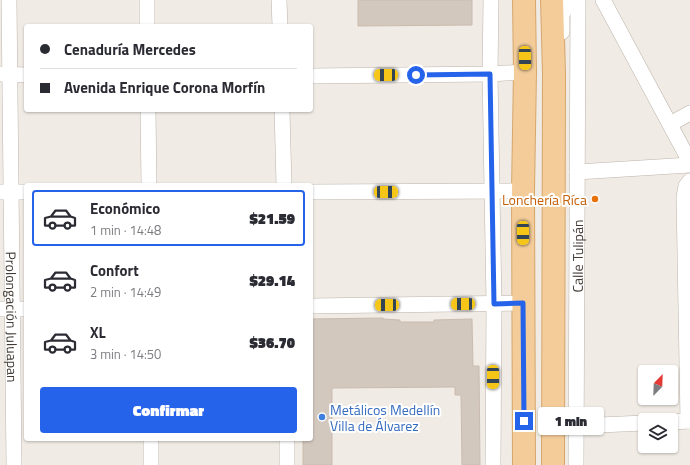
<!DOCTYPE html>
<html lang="es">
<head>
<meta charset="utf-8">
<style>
  body { margin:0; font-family:"Titillium Web",sans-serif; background:#f7f7f7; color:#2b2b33; height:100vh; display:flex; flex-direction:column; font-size:15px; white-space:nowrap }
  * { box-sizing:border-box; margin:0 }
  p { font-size:13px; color:#7c7c81 }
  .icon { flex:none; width:22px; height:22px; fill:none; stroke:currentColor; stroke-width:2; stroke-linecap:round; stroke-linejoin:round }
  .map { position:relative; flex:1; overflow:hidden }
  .panel { position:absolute; left:24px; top:183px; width:289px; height:258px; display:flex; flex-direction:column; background:#fff; border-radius:4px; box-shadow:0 1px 3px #0004 }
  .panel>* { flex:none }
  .top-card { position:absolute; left:24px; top:24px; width:289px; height:88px; border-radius:4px; box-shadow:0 1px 3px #0004; display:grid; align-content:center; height:88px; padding:0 16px; background:#fff }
  .needle { width:26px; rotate:23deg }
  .controls { position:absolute; left:638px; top:365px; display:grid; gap:8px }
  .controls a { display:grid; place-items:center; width:40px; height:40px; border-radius:4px; background:#fff; box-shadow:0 1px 3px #0004; font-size:20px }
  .end { position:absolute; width:18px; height:18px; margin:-9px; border:5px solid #2563eb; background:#fff; box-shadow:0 0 0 2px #fff }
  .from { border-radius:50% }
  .bubble { position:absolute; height:28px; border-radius:4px; background:#fff; box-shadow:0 1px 3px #0004; font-size:13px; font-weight:800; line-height:28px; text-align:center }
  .car { position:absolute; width:12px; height:24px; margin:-12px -6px; border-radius:5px; box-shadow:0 0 3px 1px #0007; background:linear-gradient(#f5c518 24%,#345 0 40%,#f5c518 0 76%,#345 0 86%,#f5c518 0) }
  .top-card b { display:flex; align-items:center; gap:14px; height:38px; font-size:15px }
  .top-card b+b { border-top:1px solid #e1e1e2 }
  .top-card i { width:10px; height:10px; background:#2b2b33 }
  ul { padding:7px 0 0; list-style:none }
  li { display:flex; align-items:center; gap:12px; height:56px; margin:0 8px 6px; padding:0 8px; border:2px solid transparent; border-radius:4px }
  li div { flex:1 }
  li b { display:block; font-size:15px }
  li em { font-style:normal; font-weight:800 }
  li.active { border-color:#2563eb }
  li>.icon { width:36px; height:36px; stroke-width:1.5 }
  .button { display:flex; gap:8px; margin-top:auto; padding:8px 16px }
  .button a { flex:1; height:46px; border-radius:4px; background:#2563eb; color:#fff; font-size:16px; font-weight:800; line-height:46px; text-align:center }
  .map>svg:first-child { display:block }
  .building { fill:#d3c8be; stroke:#cabbaf }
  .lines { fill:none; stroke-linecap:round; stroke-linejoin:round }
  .street-casing { stroke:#bdb4ab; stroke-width:16 }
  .primary-casing { stroke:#d6a66c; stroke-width:24 }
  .street { stroke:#fff; stroke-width:15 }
  .primary { stroke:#f3cc9a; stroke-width:22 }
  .route { stroke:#2563eb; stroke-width:5 }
  .food-dot { fill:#e8710a; stroke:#fff; stroke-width:1.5 }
  .shop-dot { fill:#3f7fe0; stroke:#fff; stroke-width:1.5 }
  .labels { text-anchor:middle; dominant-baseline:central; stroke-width:4; stroke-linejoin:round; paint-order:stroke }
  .food-label { font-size:14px; fill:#c56008; stroke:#fff; text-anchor:end }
  .street-label { font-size:14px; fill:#423b35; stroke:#fff }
  .shop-label { font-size:14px; fill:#366cbe; stroke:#fff; text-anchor:start }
</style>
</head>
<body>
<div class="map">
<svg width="690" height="465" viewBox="0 0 690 465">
  <rect width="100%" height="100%" fill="#f0ebe4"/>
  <g class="building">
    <polygon points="358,0 472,0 472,25 358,26"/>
    <polygon points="383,318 383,319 400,320 400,322 434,322 434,320 472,319 473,366 479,366 480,465 462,465 461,395 455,395 455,387 332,388 332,465 303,465 303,439 311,439 311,319"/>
  </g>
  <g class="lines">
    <defs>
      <g id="street">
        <path id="s1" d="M9,0l5,465"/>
        <polyline points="147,0 147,26"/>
        <polyline points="279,0 280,26"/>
        <polyline points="491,0 490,74 494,304 493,465"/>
        <polyline points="603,0 690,162"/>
        <polyline points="562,32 562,15 568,0"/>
        <polyline points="1,74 26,75"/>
        <polyline points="311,76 490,74 525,72"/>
        <polyline points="148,110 149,185"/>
        <polyline points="282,110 284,185"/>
        <polyline points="670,124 690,113"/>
        <polyline points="577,172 690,165"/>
        <polyline points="0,192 26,192"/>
        <polyline points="311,192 523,191"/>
        <polyline points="311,306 523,303"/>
        <polyline points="0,309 26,309"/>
        <polyline points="688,421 684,197 686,186 690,181"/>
        <polyline points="671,422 690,421"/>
        <polyline points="576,426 645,423"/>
        <polyline points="151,439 151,465"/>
        <polyline points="287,439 287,465"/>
        <path id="s2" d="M576,465l2,-465"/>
      </g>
      <g id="primary">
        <polyline points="552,0 554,74 553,465"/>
        <polyline points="524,465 523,191 525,72 524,0"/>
      </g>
    </defs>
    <use href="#street" class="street-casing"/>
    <use href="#primary" class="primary-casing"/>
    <use href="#street" class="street"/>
    <use href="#primary" class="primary"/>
  </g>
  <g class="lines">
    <polyline class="route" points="416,75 490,74 494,304 523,303 524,421"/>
  </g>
  <circle class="food-dot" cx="595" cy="199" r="4"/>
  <circle class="shop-dot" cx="322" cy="417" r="4"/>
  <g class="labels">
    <g class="food-label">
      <text x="587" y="199">Lonchería Ríca</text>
    </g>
    <g class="street-label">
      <text stroke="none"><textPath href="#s2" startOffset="209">Calle Tulipán</textPath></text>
      <text stroke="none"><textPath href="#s1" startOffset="317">Prolongación Juluapan</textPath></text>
    </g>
    <g class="shop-label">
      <text x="330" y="409">Metálicos Medellín<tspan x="330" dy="16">Villa de Álvarez</tspan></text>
    </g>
  </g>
</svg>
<div class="controls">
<a><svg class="needle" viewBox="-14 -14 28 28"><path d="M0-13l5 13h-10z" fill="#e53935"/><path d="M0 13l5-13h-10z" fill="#7c7c81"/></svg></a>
<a><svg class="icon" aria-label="layers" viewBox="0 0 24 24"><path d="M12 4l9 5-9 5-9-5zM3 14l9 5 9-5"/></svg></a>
</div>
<i class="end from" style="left:416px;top:75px"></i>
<i class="end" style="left:524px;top:421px"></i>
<div class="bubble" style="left:538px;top:407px;width:66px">1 min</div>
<i class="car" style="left:525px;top:58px;rotate:179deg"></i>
<i class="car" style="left:386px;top:75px;rotate:270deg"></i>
<i class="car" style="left:386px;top:192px;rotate:90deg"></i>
<i class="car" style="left:523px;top:233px;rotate:180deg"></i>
<i class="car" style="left:463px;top:304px;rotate:269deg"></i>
<i class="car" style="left:387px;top:305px;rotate:269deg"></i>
<i class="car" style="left:493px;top:377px;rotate:180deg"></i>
<div class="top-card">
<b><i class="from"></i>Cenaduría Mercedes</b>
<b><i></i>Avenida Enrique Corona Morfín</b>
</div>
<section class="panel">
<ul>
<li class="active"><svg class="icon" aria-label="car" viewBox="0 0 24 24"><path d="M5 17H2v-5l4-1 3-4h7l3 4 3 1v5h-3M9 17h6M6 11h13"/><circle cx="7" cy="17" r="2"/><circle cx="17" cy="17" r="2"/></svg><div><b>Económico</b><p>1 min · 14:48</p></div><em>$21.59</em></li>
<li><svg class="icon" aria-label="car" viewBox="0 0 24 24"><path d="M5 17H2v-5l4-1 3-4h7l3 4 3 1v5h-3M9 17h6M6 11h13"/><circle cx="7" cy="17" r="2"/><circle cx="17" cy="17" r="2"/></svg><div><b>Confort</b><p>2 min · 14:49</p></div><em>$29.14</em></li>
<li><svg class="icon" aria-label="car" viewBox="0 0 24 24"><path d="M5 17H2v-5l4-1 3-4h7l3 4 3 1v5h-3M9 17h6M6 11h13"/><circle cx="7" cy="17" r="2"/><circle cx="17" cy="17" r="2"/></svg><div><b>XL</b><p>3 min · 14:50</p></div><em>$36.70</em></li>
</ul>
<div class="button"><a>Confirmar</a></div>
</section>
</div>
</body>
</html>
